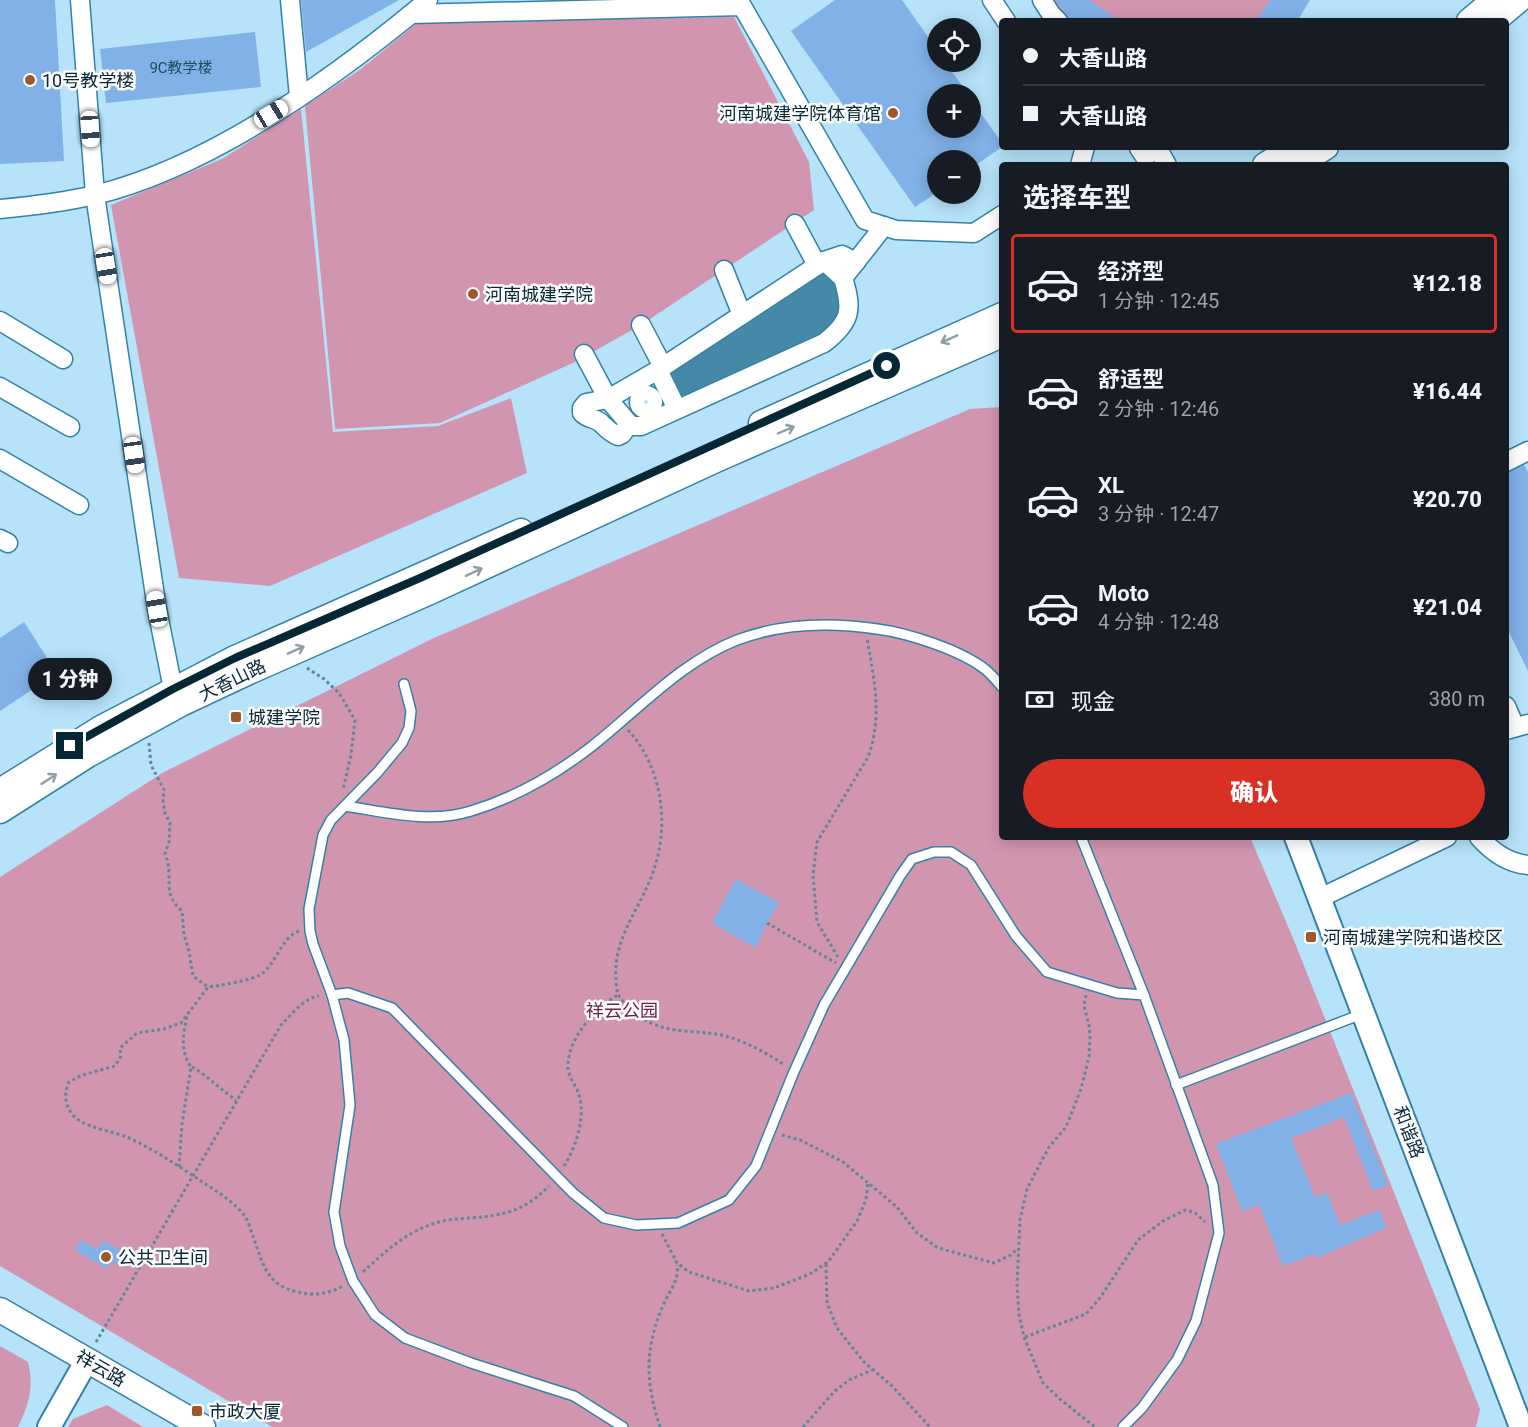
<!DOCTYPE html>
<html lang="zh">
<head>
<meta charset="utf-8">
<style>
  body { margin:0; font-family:Roboto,"Noto Sans SC",sans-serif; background:#20242c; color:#f1f3f6; height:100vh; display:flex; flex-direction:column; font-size:22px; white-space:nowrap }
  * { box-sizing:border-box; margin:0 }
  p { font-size:20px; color:#9ea1a6 }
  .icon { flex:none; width:33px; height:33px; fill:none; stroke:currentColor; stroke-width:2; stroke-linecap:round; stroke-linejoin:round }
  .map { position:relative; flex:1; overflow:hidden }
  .side { position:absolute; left:999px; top:162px; width:510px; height:678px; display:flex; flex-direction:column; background:#171b24; border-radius:6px; box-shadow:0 3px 15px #0003 }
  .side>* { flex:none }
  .hud { position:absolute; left:999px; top:18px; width:510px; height:132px; border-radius:6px; box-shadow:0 3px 15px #0003; display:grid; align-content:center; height:132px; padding:0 24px; background:#171b24 }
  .buttons { position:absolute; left:927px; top:18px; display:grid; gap:12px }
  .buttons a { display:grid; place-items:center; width:54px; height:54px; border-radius:50%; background:#171b24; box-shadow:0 3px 15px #0003; font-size:30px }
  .end { position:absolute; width:27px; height:27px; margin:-14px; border:8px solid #052736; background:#fff; box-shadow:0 0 0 3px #fff }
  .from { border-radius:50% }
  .bubble { position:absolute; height:42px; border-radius:21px; background:#171b24; box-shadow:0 3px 15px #0003; font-size:20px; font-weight:800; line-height:42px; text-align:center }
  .car { position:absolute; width:18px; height:36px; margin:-18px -9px; border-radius:8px; box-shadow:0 0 4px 2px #0007; background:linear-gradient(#fff 24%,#345 0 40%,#fff 0 76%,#345 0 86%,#fff 0) }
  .hud b { display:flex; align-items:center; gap:21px; height:57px; font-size:22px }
  .hud b+b { border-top:2px solid #363941 }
  .hud i { width:15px; height:15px; background:#f1f3f6 }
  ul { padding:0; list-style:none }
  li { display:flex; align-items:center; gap:18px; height:99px; margin:0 12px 9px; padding:0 12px; border:3px solid transparent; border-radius:6px }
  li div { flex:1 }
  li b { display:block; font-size:22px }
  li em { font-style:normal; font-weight:800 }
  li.selected { border-color:#d93025 }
  li>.icon { width:54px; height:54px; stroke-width:1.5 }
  h2 { padding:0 24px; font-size:27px; line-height:72px }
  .pay { display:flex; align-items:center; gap:15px; height:66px; padding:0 24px; font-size:22px }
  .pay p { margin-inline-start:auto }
  .button { display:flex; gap:12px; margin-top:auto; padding:12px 24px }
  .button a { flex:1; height:69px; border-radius:36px; background:#d93025; color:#fff; font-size:24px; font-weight:800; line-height:69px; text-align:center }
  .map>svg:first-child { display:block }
  .green { fill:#d295b0 }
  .water { fill:#4688a8 }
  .building { fill:#81b1e7 }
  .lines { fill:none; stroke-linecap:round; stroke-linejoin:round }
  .service-casing { stroke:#3382a6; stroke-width:12 }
  .minor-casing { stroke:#3382a6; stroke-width:21 }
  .tertiary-casing { stroke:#3382a6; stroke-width:26 }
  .secondary-casing { stroke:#3382a6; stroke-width:27 }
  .path { stroke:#5f8699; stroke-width:3; stroke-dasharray:3 3; stroke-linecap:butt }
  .service { stroke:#fff; stroke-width:9 }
  .minor { stroke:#fff; stroke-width:18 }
  .tertiary { stroke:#fff; stroke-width:22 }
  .secondary { stroke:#fff; stroke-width:24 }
  .oneway { stroke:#8e9ea5 }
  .route { stroke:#052736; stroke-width:8 }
  .poi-dot { fill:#9d582b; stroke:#fcfcfc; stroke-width:2 }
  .labels { text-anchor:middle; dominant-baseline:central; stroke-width:5; stroke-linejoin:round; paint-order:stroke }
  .number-label { font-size:15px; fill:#244a62 }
  .poi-label { font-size:18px; fill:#052736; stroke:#fcfcfc; text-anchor:start }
  .street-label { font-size:18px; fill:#052736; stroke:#fcfcfc }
  .park-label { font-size:18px; fill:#6b2148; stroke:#fcfcfc }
</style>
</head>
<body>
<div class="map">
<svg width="1528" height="1427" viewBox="0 0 1528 1427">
  <rect width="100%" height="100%" fill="#b6e3fa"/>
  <g class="green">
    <polygon points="1047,0 1310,0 1297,21 1066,21"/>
    <polygon points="734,17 809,162 814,210 641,325 575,362 440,423 335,429 305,106 361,69 418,22"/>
    <polygon points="301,109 333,432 438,426 511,398 527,473 270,586 179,578 111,205 222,159"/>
    <polygon points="1002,407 1002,837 1250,837 1293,938 1480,1409 1476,1427 272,1427 0,1266 0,877 164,772 436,637 970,409"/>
    <path d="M0,1346l28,16c6,26 1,42 -10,65h-18z"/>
    <polygon points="107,1405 143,1427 68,1427 73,1419"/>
  </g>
  <polygon class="water" points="822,269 843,295 843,308 828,332 680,402 663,373"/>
  <g class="building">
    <polygon points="0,0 55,0 64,161 0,164"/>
    <polygon points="301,0 399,0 306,52"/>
    <polygon points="835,0 902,0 938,51 938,62 945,62 968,94 938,94 938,128 970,128 970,98 1002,143 1002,147 970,169 970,160 938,160 938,192 915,207 791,31"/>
    <polygon points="1055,0 1089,0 1120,21 1069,21 1066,14"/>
    <polygon points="1270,0 1310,0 1297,21 1256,21"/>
    <polygon points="255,32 261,87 106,103 100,49"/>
    <polygon points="1524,465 1528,472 1528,671 1506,626 1506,473"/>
    <polygon points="24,622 57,673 0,711 0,638"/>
    <polygon points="736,879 779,903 767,923 756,948 712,923"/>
    <polygon points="1351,1093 1388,1185 1373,1191 1344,1117 1291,1138 1315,1197 1327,1193 1340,1225 1379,1210 1386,1228 1316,1258 1314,1254 1283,1266 1259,1205 1242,1211 1216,1144"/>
    <polygon points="81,1240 97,1249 103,1240 126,1254 119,1266 111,1261 107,1269 75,1250"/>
  </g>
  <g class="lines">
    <defs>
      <g id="service">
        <polyline points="404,684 411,711 409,728 402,743 377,773 331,820 323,835 309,909 310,931 313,944 332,995 344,1040 350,1105 334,1212 340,1246 353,1281 375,1315 405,1338 471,1363 574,1396 623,1427"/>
        <path d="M345,806c41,6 85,18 126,5 43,-13 85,-37 120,-64 47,-37 90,-85 146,-107 45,-17 93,-18 140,-11 31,4 84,21 109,41 6,5 11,11 16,17"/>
        <polyline points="1081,837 1144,995"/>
        <polyline points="332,995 348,993 392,1008 573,1193 604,1218 636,1225 678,1223 729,1200 756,1166 793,1074 824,1005 900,876 912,859 934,852 951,852 971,865 1016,936 1047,972 1117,993 1144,995 1213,1185 1219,1233 1196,1321 1177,1360 1142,1408 1123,1427"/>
        <polyline points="1176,1085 1362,1014"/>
      </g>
      <g id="minor">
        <polyline points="80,0 95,195 157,609 173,689 179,701"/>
        <polyline points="290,0 299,97"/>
        <polyline points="992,0 1006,21"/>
        <polyline points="1042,0 1051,14 1058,21"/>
        <polyline points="411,14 742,6 865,220 896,230 974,233 1002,215"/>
        <polyline points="1141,147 1139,148 1145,157 1156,147"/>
        <polyline points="1157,147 1167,165"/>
        <polyline points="1080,165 1085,147"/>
        <path d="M0,209c32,-3 64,-7 95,-14 118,-29 241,-118 333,-195"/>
        <polyline points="795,224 817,265"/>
        <polyline points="824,261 842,255 856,262"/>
        <polyline points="724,270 742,315"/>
        <path d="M843,278l-19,-17 -166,109 -50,29 23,27h10l183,-83c27,-21 29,-33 19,-65l41,-52"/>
        <polyline points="0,321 63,359"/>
        <polyline points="641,325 663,367"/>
        <path d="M584,354l24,45 -22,4 -4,5v5c6,6 13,5 19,10 6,6 8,9 17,13l4,-2 7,-10"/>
        <polyline points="658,370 677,409"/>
        <polyline points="0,387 70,427"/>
        <circle cx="646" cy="402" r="7"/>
        <polyline points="0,459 79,505"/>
        <polyline points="1506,462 1528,451"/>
        <polyline points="0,539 8,543"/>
        <polyline points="1506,706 1515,727"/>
        <polyline points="1506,730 1528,724"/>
        <path d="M1479,837c13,15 29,26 49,28"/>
        <polyline points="1320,898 1447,837"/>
      </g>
      <g id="tertiary">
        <polyline points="1296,837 1521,1427"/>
        <polyline points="49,1427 87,1360"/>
      </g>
      <g id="secondary">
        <polyline points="1469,21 1494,0"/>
        <polyline points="1494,21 1519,0"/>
        <polyline points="1265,165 1294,147"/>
        <polyline points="1298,165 1326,147"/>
        <polyline points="761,423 1002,315"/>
        <polyline points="0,791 101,728 235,658 521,531"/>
        <polyline points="0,811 88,755 181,704 249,672 430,592 718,459 1002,335"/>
        <polyline points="0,1310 203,1427"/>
      </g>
    </defs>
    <use href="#service" class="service-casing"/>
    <use href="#minor" class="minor-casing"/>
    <use href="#tertiary" class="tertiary-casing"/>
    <use href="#secondary" class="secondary-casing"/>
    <g class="path">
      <polyline points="307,668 324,679 339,693 355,720 351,755 343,790"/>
      <path d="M628,730c36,39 43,101 22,150 -13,32 -37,61 -34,98 0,5 0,13 3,18 4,7 16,17 23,22 18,13 45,13 66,15 26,2 54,17 75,31"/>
      <path d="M149,743l2,22 13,25 -1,11 2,12 5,10 -1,19 -4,12c10,24 -5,38 17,57l2,24 5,16 4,25 15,11"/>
      <polyline points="767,923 836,963"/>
      <path d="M299,931c-20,8 -22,35 -41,45 -8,4 -40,10 -50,11l-27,36 -17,6 -27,4 -17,15 1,8 -6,10 -33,9 -13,7c-6,13 -4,27 8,37 14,10 36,12 52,19 26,12 51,29 75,45 14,9 33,21 42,35 3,5 5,13 7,18 10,28 13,49 45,56 15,4 31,2 45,-6"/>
      <path d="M838,957l-21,-35 -4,-47 4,-33 51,-85c15,-41 6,-77 -1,-119"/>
      <polyline points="1086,995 1084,1006 1089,1025 1090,1037 1089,1057 1081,1089 1066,1127 1049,1147 1027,1189 1020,1220 1017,1286 1019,1314 1024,1337 1043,1383 1061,1400 1095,1427"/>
      <path d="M192,1067c16,9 29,23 44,33"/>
      <polyline points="782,1135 800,1140 843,1162 897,1207 917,1233 938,1248 994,1263 1011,1255 1017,1249"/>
      <path d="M564,1166c12,-19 22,-49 15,-71 -2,-8 -10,-17 -11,-26 -2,-28 27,-62 50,-74"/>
      <path d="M179,1167l3,-43 9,-57c-11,-17 -8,-31 -4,-51"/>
      <polyline points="662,1234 677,1263 689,1272 749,1291 774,1288 810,1274 828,1262 857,1221 866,1200 868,1182"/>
      <polyline points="826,1264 827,1303 837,1328 864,1362 891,1385 930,1427"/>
      <path d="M363,1272c24,-22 44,-41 76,-50 10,-3 21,-3 32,-4 35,-3 53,-7 78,-32"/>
      <polyline points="1025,1337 1086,1314 1100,1298 1138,1240 1163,1221 1185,1210 1194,1212 1205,1222"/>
      <path d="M96,1342l185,-317c11,-11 23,-27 38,-29"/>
      <path d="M660,1427c-14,-43 -16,-76 2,-119 5,-14 18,-27 15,-43"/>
      <polyline points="803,1427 835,1391 849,1380 872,1370"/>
    </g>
    <use href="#service" class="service"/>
    <use href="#minor" class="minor"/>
    <use href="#tertiary" class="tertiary"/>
    <use href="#secondary" class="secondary"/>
  </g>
  <defs><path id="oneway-shaft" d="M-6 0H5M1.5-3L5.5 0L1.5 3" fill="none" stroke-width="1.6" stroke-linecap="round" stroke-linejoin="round" transform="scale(1.5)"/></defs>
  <g class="oneway">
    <use href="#oneway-shaft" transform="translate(949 339) rotate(156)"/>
    <use href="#oneway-shaft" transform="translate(786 430) rotate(-23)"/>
    <use href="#oneway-shaft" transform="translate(474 572) rotate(-25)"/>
    <use href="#oneway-shaft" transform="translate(296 650) rotate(-24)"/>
    <use href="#oneway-shaft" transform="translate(49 779) rotate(-33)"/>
  </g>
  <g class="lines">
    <polyline class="route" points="70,746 173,689 235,658 420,578 887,366"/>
  </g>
  <g class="poi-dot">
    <circle cx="30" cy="80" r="6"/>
    <circle cx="893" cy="113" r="6"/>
    <circle cx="473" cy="294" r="6"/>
    <rect x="230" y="711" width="12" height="12" rx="3"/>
    <rect x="1305" y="931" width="12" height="12" rx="3"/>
    <circle cx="106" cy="1257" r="6"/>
    <rect x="191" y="1405" width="12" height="12" rx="3"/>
  </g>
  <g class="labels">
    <g class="number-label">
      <text x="181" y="68">9C教学楼</text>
    </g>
    <g class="poi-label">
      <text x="42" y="80">10号教学楼</text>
      <text x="881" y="113" text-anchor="end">河南城建学院体育馆</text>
      <text x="485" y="294">河南城建学院</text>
      <text x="248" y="717">城建学院</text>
      <text x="1323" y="937">河南城建学院和谐校区</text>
      <text x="118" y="1257">公共卫生间</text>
      <text x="209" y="1411">市政大厦</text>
    </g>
    <g class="street-label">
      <text transform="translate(232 680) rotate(-26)">大香山路</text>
      <text transform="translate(1409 1132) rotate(69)">和谐路</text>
      <text transform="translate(101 1368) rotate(30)">祥云路</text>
    </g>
    <g class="park-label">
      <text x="622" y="1010">祥云公园</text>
    </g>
  </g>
</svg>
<div class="buttons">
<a><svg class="icon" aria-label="locate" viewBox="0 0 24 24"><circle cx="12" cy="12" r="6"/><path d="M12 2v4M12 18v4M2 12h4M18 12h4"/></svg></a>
<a>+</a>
<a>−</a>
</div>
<i class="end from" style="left:887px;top:366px"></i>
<i class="end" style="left:70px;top:746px"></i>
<div class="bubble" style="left:28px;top:658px;width:84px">1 分钟</div>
<i class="car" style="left:271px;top:114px;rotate:59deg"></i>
<i class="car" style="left:90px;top:129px;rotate:176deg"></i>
<i class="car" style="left:106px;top:266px;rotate:171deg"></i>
<i class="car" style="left:134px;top:455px;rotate:172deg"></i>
<i class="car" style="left:157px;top:609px;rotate:351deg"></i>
<div class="hud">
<b><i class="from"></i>大香山路</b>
<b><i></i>大香山路</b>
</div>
<section class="side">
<h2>选择车型</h2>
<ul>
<li class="selected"><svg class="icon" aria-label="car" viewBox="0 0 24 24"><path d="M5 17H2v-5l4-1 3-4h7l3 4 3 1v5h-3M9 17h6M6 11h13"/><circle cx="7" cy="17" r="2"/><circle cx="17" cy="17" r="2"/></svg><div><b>经济型</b><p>1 分钟 · 12:45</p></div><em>¥12.18</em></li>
<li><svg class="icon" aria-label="car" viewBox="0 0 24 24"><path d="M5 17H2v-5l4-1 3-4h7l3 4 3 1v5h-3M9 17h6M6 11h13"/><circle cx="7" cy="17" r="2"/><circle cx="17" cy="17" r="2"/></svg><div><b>舒适型</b><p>2 分钟 · 12:46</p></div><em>¥16.44</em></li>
<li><svg class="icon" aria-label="car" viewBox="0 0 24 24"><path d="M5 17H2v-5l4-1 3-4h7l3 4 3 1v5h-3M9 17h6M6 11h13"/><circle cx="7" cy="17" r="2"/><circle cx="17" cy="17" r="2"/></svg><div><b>XL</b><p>3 分钟 · 12:47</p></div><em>¥20.70</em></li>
<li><svg class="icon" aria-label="car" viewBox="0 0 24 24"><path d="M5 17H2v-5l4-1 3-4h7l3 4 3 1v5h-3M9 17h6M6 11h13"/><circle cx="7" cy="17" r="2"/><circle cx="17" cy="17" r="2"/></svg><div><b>Moto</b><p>4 分钟 · 12:48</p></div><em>¥21.04</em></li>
</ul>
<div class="pay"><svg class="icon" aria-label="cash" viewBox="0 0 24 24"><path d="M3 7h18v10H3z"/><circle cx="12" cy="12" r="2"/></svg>现金<p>380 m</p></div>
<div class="button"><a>确认</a></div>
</section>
</div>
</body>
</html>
